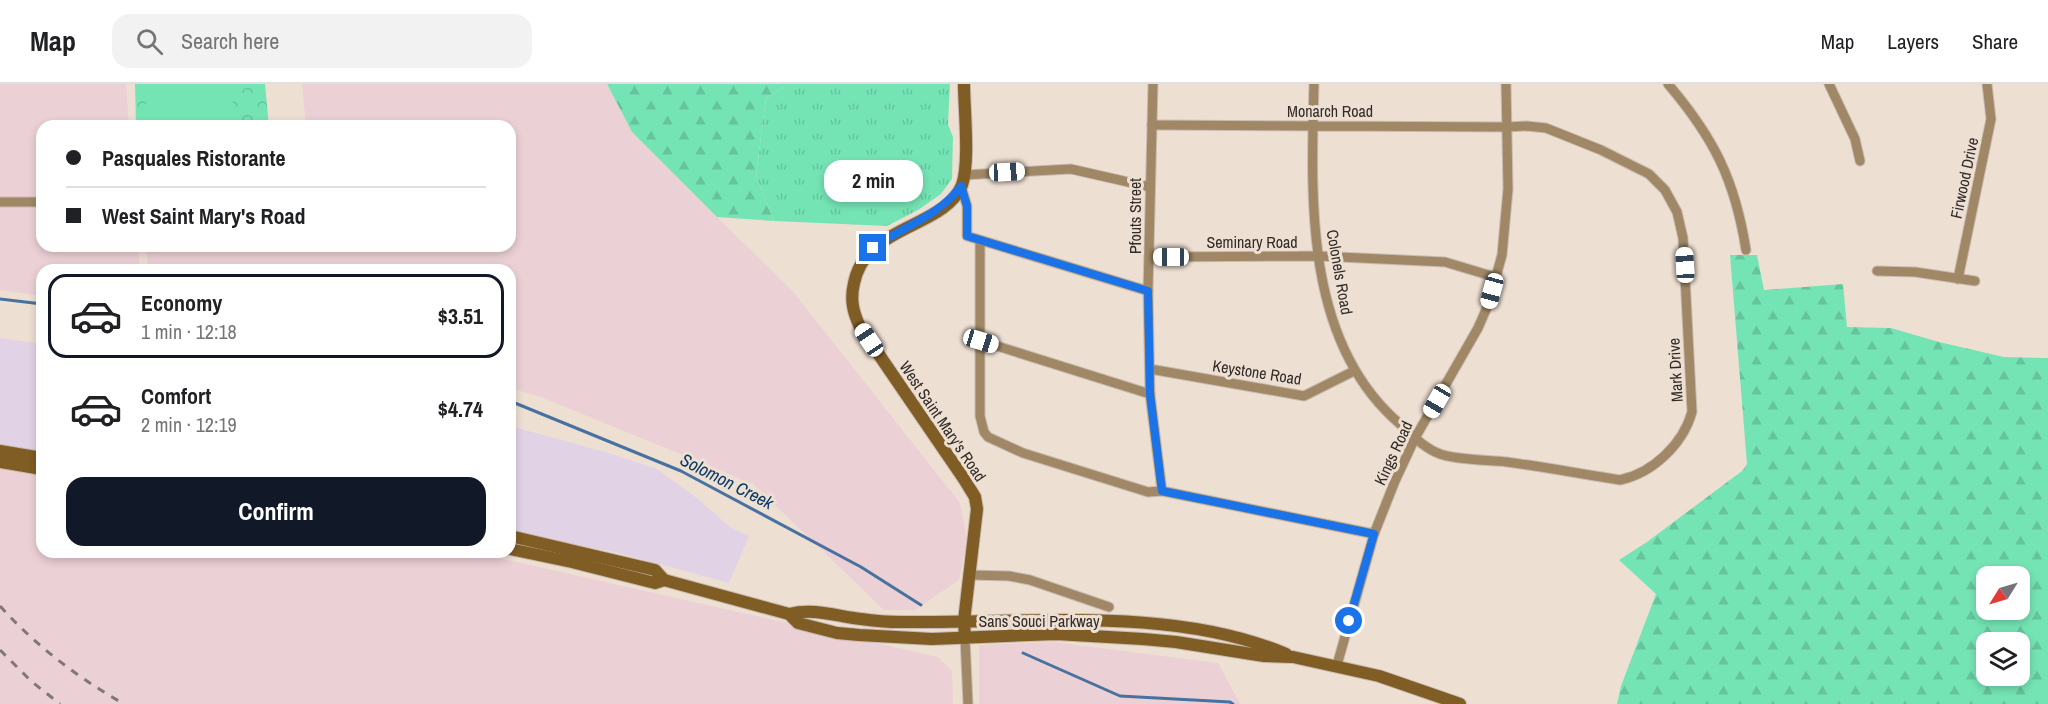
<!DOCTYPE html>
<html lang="en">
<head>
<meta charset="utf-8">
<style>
  body { margin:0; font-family:"Archivo Narrow",sans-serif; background:#f2f2f2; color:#202124; height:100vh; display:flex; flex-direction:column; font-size:22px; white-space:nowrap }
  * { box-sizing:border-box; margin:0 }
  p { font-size:20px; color:#757577 }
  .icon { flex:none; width:33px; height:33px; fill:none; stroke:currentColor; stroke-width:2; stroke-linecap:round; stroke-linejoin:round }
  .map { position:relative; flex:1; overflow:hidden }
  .details { position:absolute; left:36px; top:180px; width:480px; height:294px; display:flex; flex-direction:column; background:#fff; border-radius:18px; box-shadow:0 3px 9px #0003 }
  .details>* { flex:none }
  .banner { position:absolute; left:36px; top:36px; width:480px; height:132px; border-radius:18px; box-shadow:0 3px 9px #0003; display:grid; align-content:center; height:132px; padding:0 30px; background:#fff }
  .needle { width:39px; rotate:233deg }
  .controls { position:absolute; left:1976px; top:482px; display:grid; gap:12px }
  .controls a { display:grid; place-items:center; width:54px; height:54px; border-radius:12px; background:#fff; box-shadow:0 3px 9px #0003; font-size:30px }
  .end { position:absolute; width:27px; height:27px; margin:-14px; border:8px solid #1a73e8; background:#fff; box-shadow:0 0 0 3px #fff }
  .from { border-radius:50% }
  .bubble { position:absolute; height:42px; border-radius:18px; background:#fff; box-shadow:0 3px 9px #0003; font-size:20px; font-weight:800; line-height:42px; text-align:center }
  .car { position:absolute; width:18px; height:36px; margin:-18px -9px; border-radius:8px; box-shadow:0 0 4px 2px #0007; background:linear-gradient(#fff 24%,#345 0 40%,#fff 0 76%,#345 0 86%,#fff 0) }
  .banner b { display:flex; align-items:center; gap:21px; height:57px; font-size:22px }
  .banner b+b { border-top:2px solid #e0e0e0 }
  .banner i { width:15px; height:15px; background:#202124 }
  ul { padding:10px 0 0; list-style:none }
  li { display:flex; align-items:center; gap:18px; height:84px; margin:0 12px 9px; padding:0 18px; border:3px solid transparent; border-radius:18px }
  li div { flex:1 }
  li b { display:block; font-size:22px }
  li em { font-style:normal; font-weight:800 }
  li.on { border-color:#111827 }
  li>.icon { width:54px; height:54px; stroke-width:1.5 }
  .cta { display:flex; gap:12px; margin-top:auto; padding:12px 30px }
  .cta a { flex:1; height:69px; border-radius:18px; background:#111827; color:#fff; font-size:24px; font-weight:800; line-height:69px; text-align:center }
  header { display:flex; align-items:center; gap:36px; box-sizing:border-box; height:84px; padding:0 30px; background:#fff; border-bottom:2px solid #e0e0e0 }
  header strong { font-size:28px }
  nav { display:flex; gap:33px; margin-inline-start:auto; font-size:21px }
  .search { width:420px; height:54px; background:#f2f2f2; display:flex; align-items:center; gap:15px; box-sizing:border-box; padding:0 21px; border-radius:18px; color:#757577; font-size:22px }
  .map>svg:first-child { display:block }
  .commercial { fill:#e1d3e5 }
  .industrial { fill:#ebd1d5 }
  .grass { fill:url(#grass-tufts) }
  .forest { fill:url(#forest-firs); fill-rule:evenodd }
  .park { fill:url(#park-crowns) }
  .pitch { fill:#75e4b5 }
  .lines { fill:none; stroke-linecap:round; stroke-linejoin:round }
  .stream { stroke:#4671a0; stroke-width:3 }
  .street-casing { stroke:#c8bbb1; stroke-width:11 }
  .secondary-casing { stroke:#c8bbb1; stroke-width:14 }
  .street { stroke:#a08866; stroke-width:9 }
  .secondary { stroke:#805d25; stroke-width:12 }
  .rail { stroke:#827871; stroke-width:3; stroke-dasharray:8 8; stroke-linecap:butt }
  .route { stroke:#1a73e8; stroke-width:8 }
  .labels { text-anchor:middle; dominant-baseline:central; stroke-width:6; stroke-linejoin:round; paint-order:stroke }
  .street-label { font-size:16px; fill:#322c28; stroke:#eedfd3 }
  .water-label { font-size:18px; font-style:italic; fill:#083965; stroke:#eedfd3 }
</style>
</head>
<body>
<header>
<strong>Map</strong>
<div class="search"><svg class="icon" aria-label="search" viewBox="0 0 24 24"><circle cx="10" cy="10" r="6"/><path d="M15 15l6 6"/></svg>Search here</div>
<nav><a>Map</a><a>Layers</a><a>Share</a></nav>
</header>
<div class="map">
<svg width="2048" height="620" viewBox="0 0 2048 620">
  <defs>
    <pattern id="grass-tufts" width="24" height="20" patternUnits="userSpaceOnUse" patternTransform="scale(1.5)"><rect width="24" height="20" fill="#75e4b5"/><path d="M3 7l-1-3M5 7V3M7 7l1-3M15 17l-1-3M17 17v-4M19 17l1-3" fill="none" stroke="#66c49c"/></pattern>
    <pattern id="forest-firs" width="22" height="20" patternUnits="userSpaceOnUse" patternTransform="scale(1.5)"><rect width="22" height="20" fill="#75e4b5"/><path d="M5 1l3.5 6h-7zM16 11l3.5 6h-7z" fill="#66c49c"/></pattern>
    <pattern id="park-crowns" width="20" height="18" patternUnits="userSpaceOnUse" patternTransform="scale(1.5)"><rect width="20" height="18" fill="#75e4b5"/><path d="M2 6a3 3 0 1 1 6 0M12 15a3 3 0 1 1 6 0" fill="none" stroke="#66c49c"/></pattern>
  </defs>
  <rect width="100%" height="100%" fill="#eedfd3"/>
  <g class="commercial">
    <polygon points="0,254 42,260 42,367 0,361"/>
    <polygon points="510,342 609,369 657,385 698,415 730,443 749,452 729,499 615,468 510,449"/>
  </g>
  <g class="industrial">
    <polygon points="0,0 126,0 129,42 42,42 42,162 138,162 140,186 42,186 42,212 0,206"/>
    <polygon points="302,0 607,0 632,48 795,210 960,419 967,456 959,496 915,526 884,526 753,400 541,313 510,304 510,186 148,186 146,162 510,162 510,42 306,42"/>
    <polygon points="0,384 42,391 42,468 472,468 938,573 952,587 953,620 0,620"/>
    <polygon points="1053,558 1218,579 1240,620 979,620 979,561"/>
  </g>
  <polygon class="grass" points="784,0 950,0 948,40 953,53 952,95 941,110 918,126 887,142 774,137 756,92 766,14 784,3"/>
  <g class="forest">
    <polygon points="607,0 784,0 784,3 766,14 756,92 774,137 717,133 632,48"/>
    <path d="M1730,171h27l7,35 79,-6 4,43 44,1 48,14 65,15 44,1v346h-431l4,-18 35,-92 -37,-34 28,-18 95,-71 5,-7zM1986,492h33v33h-33zM1986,558h33v33h-33z"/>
  </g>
  <polygon class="park" points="135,0 265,0 269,42 136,42"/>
  <polygon class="pitch" points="151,0 231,0 235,42 141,42"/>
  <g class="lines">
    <g class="stream">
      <polyline points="0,215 42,220"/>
      <polyline points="510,317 681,387 861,483 921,521"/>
      <polyline points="1023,569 1120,612 1230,618 1233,620"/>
    </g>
    <defs>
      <g id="street">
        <polyline points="1153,0 1148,207 1150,310 1162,407"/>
        <path d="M1668,0c46,54 67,96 78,166"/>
        <polyline points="1829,0 1855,55 1860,77"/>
        <path d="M1152,41l354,2 21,-1 19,2 55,22 48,24 16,16 12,22 6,26 9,174c-9,32 -39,61 -72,68 -38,-6 -75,-13 -113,-18 -18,-2 -51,-2 -67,-8 -16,-6 -28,-19 -40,-30 -96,-82 -89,-225 -86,-340"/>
        <polyline points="964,91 1071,85 1150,103"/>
        <polyline points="961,102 967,122 967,152 1148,207"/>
        <polyline points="0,118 42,118"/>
        <polyline points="980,157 980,332 984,348 988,353 1023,369 1148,408 1162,407 1374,450"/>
        <polyline points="1150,173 1318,172 1445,178 1495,193"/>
        <polyline points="1877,187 1915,188 1975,197"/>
        <polyline points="1958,195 1991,35 1987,0"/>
        <polyline points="981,257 1150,310"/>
        <polyline points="1150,285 1304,312 1354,287"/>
        <polyline points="970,491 1009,492 1030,496 1109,523"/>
        <polyline points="965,554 968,620"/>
        <polyline points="1337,581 1374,450 1395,397 1415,354 1478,244 1488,221 1502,171 1508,105 1506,0"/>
      </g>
      <g id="secondary">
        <path d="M964,0c0,25 6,78 -2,101 -18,44 -96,39 -108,98 -4,17 -1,29 6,44l104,152 11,18 2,12 -13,112 1,17"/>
        <polyline points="0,367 42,374"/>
        <polyline points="0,378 42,385"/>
        <polyline points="510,452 655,486 664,496 789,530 798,539 837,549 859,551 932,555 1056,550 1143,555 1176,558 1264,572 1293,573 1379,592 1460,620"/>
        <polyline points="510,465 572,478 655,499 664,496"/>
        <path d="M789,530c26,-6 46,2 72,5 13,2 27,3 41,3 123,2 269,-17 384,32"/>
      </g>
    </defs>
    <use href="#street" class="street-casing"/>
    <use href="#secondary" class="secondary-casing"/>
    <use href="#street" class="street"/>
    <use href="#secondary" class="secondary"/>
    <g class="rail">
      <path d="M0,522c36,40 77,71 124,98"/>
      <polyline points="0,566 31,597 60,620"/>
    </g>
  </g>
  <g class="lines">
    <path class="route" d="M873,164c29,-21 66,-32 88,-62l6,20v30l181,55 2,103 12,97 212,43 -25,87"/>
  </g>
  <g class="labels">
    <g class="street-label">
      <text x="1330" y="27">Monarch Road</text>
      <text transform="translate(1964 94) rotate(-78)">Firwood Drive</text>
      <text transform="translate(1135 132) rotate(-90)">Pfouts Street</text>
      <text x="1252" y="158">Seminary Road</text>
      <text transform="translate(1340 188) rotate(80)">Colonels Road</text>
      <text transform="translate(1675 286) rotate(-93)">Mark Drive</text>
      <text transform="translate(1257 288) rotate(9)">Keystone Road</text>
      <text transform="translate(943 337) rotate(56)">West Saint Mary's Road</text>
      <text transform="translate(1393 369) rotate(-65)">Kings Road</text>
      <text x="1039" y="537">Sans Souci Parkway</text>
    </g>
    <g class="water-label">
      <text transform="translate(727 397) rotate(27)">Solomon Creek</text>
    </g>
  </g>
</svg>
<div class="controls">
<a><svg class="needle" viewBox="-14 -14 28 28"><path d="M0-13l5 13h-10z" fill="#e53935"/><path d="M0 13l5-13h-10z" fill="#757577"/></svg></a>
<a><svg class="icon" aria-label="layers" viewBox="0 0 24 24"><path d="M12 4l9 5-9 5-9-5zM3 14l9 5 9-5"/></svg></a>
</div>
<i class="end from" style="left:1349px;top:537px"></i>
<i class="end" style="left:873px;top:164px"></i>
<div class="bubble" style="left:824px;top:76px;width:99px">2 min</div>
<i class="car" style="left:1007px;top:88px;rotate:87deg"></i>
<i class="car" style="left:1171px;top:173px;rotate:270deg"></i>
<i class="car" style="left:1685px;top:181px;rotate:357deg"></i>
<i class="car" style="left:1492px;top:207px;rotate:195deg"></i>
<i class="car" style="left:869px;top:256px;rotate:326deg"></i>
<i class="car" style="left:981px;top:257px;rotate:107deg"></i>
<i class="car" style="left:1437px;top:317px;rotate:210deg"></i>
<div class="banner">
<b><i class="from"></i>Pasquales Ristorante</b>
<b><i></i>West Saint Mary's Road</b>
</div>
<section class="details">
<ul>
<li class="on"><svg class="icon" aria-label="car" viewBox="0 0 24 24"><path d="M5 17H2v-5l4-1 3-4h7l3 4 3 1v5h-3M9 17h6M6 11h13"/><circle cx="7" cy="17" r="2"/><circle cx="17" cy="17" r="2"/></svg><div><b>Economy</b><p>1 min · 12:18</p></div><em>$3.51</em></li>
<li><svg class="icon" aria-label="car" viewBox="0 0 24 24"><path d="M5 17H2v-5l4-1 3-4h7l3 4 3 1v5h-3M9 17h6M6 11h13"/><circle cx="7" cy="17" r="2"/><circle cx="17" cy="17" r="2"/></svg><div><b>Comfort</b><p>2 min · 12:19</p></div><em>$4.74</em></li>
</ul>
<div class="cta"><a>Confirm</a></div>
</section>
</div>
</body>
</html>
